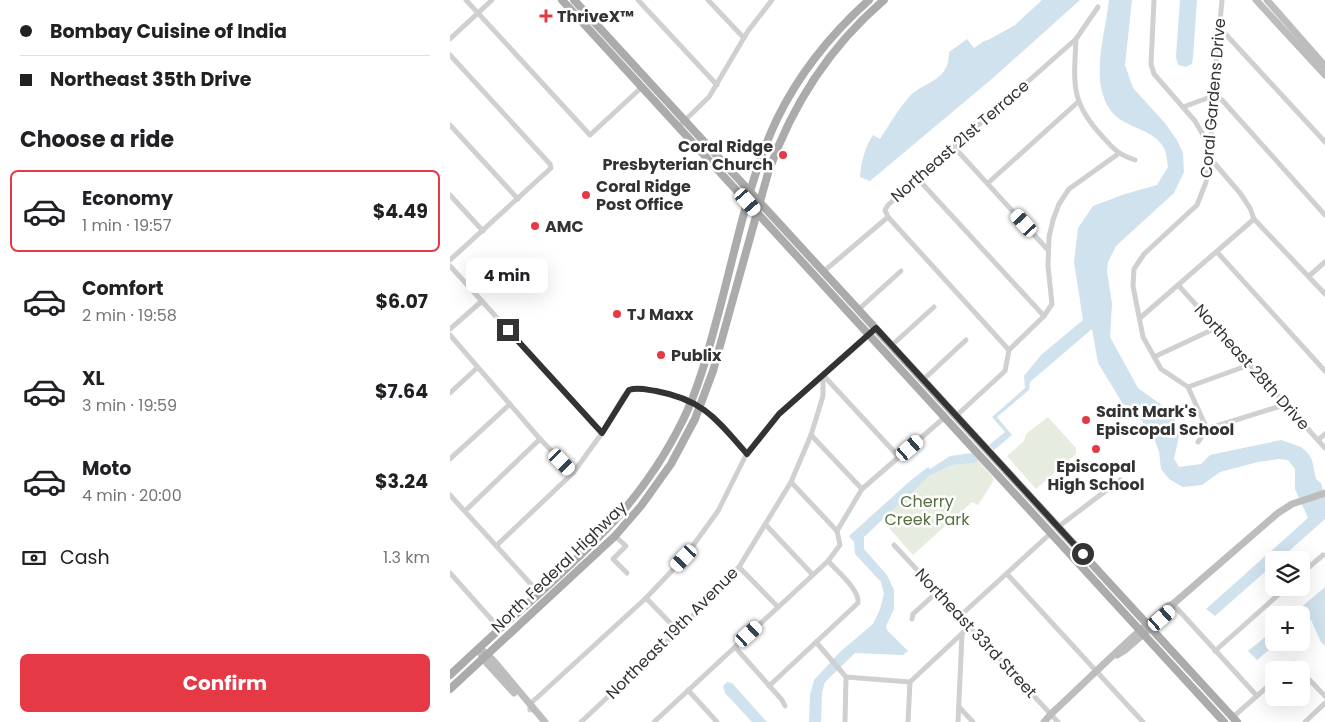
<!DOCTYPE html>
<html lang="en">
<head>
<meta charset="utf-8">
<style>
  body { margin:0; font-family:Poppins,sans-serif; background:#f2f2f2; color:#202124; height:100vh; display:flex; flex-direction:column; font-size:19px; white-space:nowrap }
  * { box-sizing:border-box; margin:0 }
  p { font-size:16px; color:#757577 }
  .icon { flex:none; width:28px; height:28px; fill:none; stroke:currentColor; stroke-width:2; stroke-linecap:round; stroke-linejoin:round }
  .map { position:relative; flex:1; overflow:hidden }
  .drawer { display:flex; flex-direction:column; background:#fff; width:450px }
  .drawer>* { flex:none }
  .banner { display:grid; align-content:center; height:110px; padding:0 20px; background:#fff }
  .tools { position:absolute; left:815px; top:551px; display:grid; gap:10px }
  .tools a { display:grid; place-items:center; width:45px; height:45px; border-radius:8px; background:#fff; box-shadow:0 5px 20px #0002; font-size:25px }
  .end { position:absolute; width:22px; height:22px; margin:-11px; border:6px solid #333; background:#fff; box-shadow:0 0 0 2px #fff }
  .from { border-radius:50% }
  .bubble { position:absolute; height:35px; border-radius:8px; background:#fff; box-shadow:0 5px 20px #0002; font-size:16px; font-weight:700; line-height:35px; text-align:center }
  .car { position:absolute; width:15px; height:30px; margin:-15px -8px; border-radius:6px; box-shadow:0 0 4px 1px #0007; background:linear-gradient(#fff 24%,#345 0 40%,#fff 0 76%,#345 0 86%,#fff 0) }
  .banner b { display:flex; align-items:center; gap:18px; height:48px; font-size:19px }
  .banner b+b { border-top:1px solid #e0e0e0 }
  .banner i { width:12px; height:12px; background:#202124 }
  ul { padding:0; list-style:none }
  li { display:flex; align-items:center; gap:15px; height:82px; margin:0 10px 8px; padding:0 10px; border:2px solid transparent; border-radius:8px }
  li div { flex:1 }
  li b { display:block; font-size:19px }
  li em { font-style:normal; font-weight:700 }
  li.active { border-color:#e63946 }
  li>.icon { width:45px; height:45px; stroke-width:1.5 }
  h2 { padding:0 20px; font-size:22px; line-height:60px }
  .pay { display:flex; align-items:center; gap:12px; height:55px; padding:0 20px; font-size:19px }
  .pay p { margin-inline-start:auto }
  .action { display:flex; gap:10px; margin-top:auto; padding:10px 20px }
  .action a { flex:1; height:58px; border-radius:8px; background:#e63946; color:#fff; font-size:20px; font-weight:700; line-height:58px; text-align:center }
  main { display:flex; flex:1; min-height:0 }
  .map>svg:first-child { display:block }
  .green { fill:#e6ecdf }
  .water { fill:#cfe2ee }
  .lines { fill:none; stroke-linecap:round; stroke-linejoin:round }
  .street { stroke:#d0d0d0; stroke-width:5 }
  .secondary { stroke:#bdbdbd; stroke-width:7 }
  .primary { stroke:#ababab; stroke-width:8 }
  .route { stroke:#333; stroke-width:6 }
  .poi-dot { fill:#e63946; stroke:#fff; stroke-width:2 }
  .labels { text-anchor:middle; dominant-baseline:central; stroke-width:5; stroke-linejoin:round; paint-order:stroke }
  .poi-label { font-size:16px; font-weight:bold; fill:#333; stroke:#fff; text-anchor:start }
  .street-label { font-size:16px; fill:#333; stroke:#fff }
  .park-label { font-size:16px; fill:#56703f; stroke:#fff }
</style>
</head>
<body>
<main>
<section class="drawer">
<div class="banner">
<b><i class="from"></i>Bombay Cuisine of India</b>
<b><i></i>Northeast 35th Drive</b>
</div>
<h2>Choose a ride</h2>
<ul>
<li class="active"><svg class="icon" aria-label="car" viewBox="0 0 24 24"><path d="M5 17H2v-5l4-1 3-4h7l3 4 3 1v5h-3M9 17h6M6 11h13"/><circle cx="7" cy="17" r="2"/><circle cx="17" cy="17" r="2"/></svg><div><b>Economy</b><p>1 min · 19:57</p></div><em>$4.49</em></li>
<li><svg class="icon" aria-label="car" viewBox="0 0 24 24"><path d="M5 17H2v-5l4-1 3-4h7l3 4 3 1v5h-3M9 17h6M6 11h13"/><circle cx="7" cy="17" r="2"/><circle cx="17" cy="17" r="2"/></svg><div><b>Comfort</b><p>2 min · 19:58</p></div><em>$6.07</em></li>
<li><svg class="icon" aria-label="car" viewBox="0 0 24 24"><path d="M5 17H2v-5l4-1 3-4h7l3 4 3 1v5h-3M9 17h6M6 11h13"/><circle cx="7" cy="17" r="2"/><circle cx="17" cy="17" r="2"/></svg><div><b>XL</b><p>3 min · 19:59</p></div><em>$7.64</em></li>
<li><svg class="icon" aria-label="car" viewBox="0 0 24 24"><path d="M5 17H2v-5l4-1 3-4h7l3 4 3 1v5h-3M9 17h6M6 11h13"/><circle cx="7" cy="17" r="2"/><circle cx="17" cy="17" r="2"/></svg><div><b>Moto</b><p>4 min · 20:00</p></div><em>$3.24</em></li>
</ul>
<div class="pay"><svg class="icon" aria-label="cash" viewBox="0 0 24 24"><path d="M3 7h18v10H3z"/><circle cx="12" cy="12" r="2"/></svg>Cash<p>1.3 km</p></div>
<div class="action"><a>Confirm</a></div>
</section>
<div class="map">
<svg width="875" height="722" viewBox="0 0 875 722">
  <rect width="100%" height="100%" fill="#fff"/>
  <g class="green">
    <polygon points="598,417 626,448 626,454 586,489 557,456 574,441 576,434"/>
    <polygon points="528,460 544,479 539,488 528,505 522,502 463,555 432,520 455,496 479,476 502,465 525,463"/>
  </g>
  <g class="water">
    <path d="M592,0h38l-87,78 -123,103 -10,-4c1,-15 5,-30 13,-42l7,4c8,-12 22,-36 32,-45 17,-14 37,-14 37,-42l18,-13 7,9 10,-7 4,-1 27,-15z"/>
    <path d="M659,0h23l-7,65 8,23 32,35 12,17 6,13 1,19 -10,21 -58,53 -8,16 -1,9 5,33 -2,33 28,51 29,21 8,11 4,16 -5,23 5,8 22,-3 9,-9 71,-15 20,7 7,6 4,7 4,19 5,4 4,15v21l-46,41h-5v4l-59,52 -9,-7 102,-91 -13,-29v-20l-7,-9 -9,-1 -21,3 -38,10 -18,13 -19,2 -14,-8 -8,-10 -2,-18 -7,-17 -21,-27 -8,-3 -25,-41 -6,-34 -62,53 -1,8 -32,27 15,18 -18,15 -5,-5 16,-13 -13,-15 33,-29 -1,-12 17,-21 42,-35 -9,-58 4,-34 15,-22 32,-12 32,-9 11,-18c-1,-6 -1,-13 -4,-19 -14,-25 -50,-16 -61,-53 -9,-27 3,-67 6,-95z"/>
    <polygon points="730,0 747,0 743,58 742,64 736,67 728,65 726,57"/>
    <polygon points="522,453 528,460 525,463 502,465 479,476 414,537 414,549 437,575 444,590 444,609 436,626 437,630 458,651 453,655 405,653 375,682 372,692 371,722 359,722 360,695 364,680 391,651 423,624 430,609 434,594 431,582 405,554 404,542 399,536 460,481 478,467 480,469 500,456"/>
    <polygon points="875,587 875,646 871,642 861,620 855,617 851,620 851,615 842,615"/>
    <polygon points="824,630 824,642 827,643 807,660 798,651"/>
    <polygon points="277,682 282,683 317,722 302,722 275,693 273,686"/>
  </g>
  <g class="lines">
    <g class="street">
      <polyline points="16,0 140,135 192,87"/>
      <polyline points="188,0 267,85"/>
      <polyline points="258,0 294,38"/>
      <polyline points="704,0 701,64 704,74 745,121 756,140 760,158 790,193 800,208 804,219 875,294"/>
      <polyline points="770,28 875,142"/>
      <polyline points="0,39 42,0"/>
      <path d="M626,39c-2,44 -6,62 25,96 13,14 16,19 34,25"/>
      <polyline points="0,55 100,164 101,168 0,260"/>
      <polyline points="733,107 763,96 772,100 875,215"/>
      <polyline points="0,125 68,199"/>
      <polyline points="228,127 259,97 298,31 322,0"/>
      <polyline points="504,147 598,250"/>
      <polyline points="468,179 594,316"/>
      <polyline points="538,183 628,102"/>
      <polyline points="0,195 33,231"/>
      <polyline points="438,217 559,350"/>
      <polyline points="767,252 875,371"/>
      <polyline points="0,266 152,433"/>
      <polyline points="373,272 438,217 435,210 438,205 626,39 648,7"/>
      <polyline points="859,276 875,262"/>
      <polyline points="729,286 875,448"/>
      <polyline points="409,309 451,271"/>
      <polyline points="690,318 804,219"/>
      <polyline points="0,329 32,301"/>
      <polyline points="0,335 90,439 123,473"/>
      <polyline points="441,346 484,307"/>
      <polyline points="704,357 766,328"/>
      <polyline points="373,375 449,457"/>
      <polyline points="473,380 516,340"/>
      <polyline points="738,387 799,365"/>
      <polyline points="0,393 27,368"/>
      <polyline points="506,416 555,371 559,350 594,316 602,304 598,266 599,237 603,220 609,204 619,189 668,154"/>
      <polyline points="757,429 834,405"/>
      <polyline points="361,435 412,489"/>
      <polyline points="868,440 875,434"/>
      <polyline points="748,442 757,429 738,387 711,369 693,337 683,286 684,269 694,254 747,205 756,182 760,158 763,96 772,0"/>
      <polyline points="0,459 60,404"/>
      <polyline points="341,482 387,531"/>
      <polyline points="0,495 89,593"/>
      <polyline points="15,511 90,439"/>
      <polyline points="315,524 363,575"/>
      <polyline points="608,527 670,480"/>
      <polyline points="387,531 412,489 495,417"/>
      <polyline points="165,536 176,546 163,559 177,573"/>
      <polyline points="444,545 608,722"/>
      <path d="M46,546l77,-73 29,-40 21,-36 6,-7c9,-3 19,0 27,1 48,9 60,29 91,62"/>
      <polyline points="289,567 328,607"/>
      <polyline points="0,573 50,629"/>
      <polyline points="557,574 693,722"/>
      <polyline points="851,574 873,555"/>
      <polyline points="196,598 228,631"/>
      <polyline points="723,604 807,696"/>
      <polyline points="510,616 601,533"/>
      <polyline points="462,619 463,614 487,592"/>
      <polyline points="366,642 396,677"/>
      <polyline points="285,647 332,700 335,706"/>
      <polyline points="765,651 836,588"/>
      <polyline points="836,670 844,663 851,670"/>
      <polyline points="851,671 875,696"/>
      <path d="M319,686l89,-83c2,-13 -21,-32 -30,-42"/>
      <polyline points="238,690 267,722"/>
      <polyline points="509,707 523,722"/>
      <polyline points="80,710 80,704 196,598 234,558 268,511 297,453 329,414 426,328"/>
      <polyline points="783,717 824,681"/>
      <polyline points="131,722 228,631 289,567 341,482 361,435 373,396 373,375"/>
      <polyline points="204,722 378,561 390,545 387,531"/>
      <polyline points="395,722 396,677 460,682"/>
      <polyline points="458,722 460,682 519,627"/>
      <polyline points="508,722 512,634"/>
      <polyline points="855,722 875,703"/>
    </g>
    <g class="secondary">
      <polyline points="806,0 875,75"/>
      <polyline points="817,0 875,66"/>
      <polyline points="28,649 31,649 43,660 95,722"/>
      <polyline points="31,654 33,659 64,693"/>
      <polyline points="667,655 675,650 721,610 723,604"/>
      <path d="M594,722l7,-8c39,-36 76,-74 117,-108l5,-2 105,-91 14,-9 33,-11"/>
    </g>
    <g class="primary">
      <polyline points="112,0 774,722"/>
      <polyline points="124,0 787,722"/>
      <path d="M0,675c30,-28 60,-56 91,-83 60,-55 105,-97 142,-172 17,-35 26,-72 36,-109 17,-63 30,-133 58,-192 22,-45 54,-85 92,-119"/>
      <path d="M0,689l165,-153 26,-30 30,-42 24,-45 18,-48 55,-198c24,-68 61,-126 116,-173"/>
    </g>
  </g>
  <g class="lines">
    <path class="route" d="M58,330l94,103 27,-43c9,-3 19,0 27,1 48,9 61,29 91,63l32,-40 97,-86 207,226"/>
  </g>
  <g class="poi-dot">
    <path d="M93.5 8.5h5v5h5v5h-5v5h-5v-5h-5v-5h5z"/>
    <circle cx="333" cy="155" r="5"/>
    <circle cx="136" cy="195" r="5"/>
    <circle cx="85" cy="226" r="5"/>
    <circle cx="167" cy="314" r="5"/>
    <circle cx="211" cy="355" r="5"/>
    <circle cx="636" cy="420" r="5"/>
    <circle cx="646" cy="449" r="5"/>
  </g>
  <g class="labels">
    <g class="poi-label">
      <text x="107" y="16">ThriveX™</text>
      <text x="323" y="146" text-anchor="end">Coral Ridge<tspan x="323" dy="18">Presbyterian Church</tspan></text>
      <text x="146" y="186">Coral Ridge<tspan x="146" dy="18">Post Office</tspan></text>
      <text x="95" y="226">AMC</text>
      <text x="177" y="314">TJ Maxx</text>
      <text x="221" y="355">Publix</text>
      <text x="646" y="411">Saint Mark's<tspan x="646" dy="18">Episcopal School</tspan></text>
      <text x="646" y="466" text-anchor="middle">Episcopal<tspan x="646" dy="18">High School</tspan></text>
    </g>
    <g class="street-label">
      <text transform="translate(763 98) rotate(-85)">Coral Gardens Drive</text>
      <text transform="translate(510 141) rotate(-41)">Northeast 21st Terrace</text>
      <text transform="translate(802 367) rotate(48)">Northeast 28th Drive</text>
      <text transform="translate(109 567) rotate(-44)">North Federal Highway</text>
      <text transform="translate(222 633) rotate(-45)">Northeast 19th Avenue</text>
      <text transform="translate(526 633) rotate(47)">Northeast 33rd Street</text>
    </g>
    <g class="park-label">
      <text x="477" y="501">Cherry<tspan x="477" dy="18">Creek Park</tspan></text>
    </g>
  </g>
</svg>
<div class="tools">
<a><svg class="icon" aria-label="layers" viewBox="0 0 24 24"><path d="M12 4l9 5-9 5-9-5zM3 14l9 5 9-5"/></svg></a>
<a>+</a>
<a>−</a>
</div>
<i class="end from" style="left:633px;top:554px"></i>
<i class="end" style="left:58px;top:330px"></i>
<div class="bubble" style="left:16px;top:258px;width:82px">4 min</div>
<i class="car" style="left:298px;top:202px;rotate:139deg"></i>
<i class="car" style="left:574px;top:223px;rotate:318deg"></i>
<i class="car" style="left:460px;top:448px;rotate:49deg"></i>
<i class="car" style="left:112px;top:462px;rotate:136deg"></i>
<i class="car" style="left:234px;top:558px;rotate:223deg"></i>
<i class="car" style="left:712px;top:618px;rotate:49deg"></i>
<i class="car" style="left:299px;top:634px;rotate:48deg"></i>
</div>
</main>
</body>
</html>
